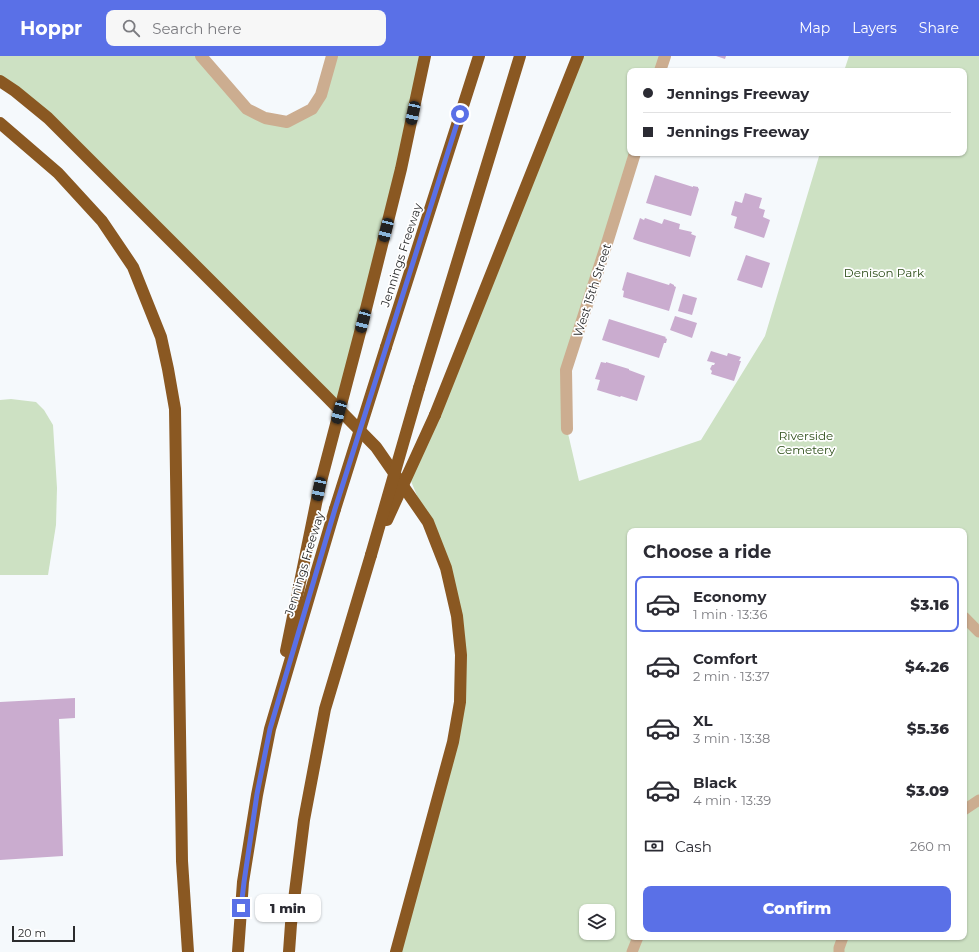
<!DOCTYPE html>
<html lang="en">
<head>
<meta charset="utf-8">
<style>
  body { margin:0; font-family:Montserrat,sans-serif; background:#f7f7f7; color:#2b2b33; height:100vh; display:flex; flex-direction:column; font-size:15px; white-space:nowrap }
  * { box-sizing:border-box; margin:0 }
  p { font-size:13px; color:#7c7c81 }
  .icon { flex:none; width:22px; height:22px; fill:none; stroke:currentColor; stroke-width:2; stroke-linecap:round; stroke-linejoin:round }
  .map { position:relative; flex:1; overflow:hidden }
  .details { position:absolute; left:627px; top:472px; width:340px; height:412px; display:flex; flex-direction:column; background:#fff; border-radius:8px; box-shadow:0 1px 3px #0004 }
  .details>* { flex:none }
  .top-card { position:absolute; left:627px; top:12px; width:340px; height:88px; border-radius:8px; box-shadow:0 1px 3px #0004; display:grid; align-content:center; height:88px; padding:0 16px; background:#fff }
  .fabs { position:absolute; left:579px; top:848px; display:grid; gap:8px }
  .fabs a { display:grid; place-items:center; width:36px; height:36px; border-radius:8px; background:#fff; box-shadow:0 1px 3px #0004; font-size:20px }
  .scale { position:absolute; left:12px; bottom:10px; width:63px; box-sizing:border-box; padding-left:4px; border:2px solid #2b2c2d; border-top:0; font-size:11px; line-height:14px; white-space:nowrap; color:#2b2c2d; -webkit-text-stroke:3px #fff; paint-order:stroke }
  .end { position:absolute; width:18px; height:18px; margin:-9px; border:5px solid #5a70e7; background:#fff; box-shadow:0 0 0 2px #fff }
  .from { border-radius:50% }
  .bubble { position:absolute; height:28px; border-radius:8px; background:#fff; box-shadow:0 1px 3px #0004; font-size:13px; font-weight:800; line-height:28px; text-align:center }
  .car { position:absolute; width:12px; height:24px; margin:-12px -6px; border-radius:5px; box-shadow:0 0 3px 1px #0007; background:linear-gradient(#222 24%,#8ab4d8 0 40%,#222 0 76%,#8ab4d8 0 86%,#222 0) }
  .top-card b { display:flex; align-items:center; gap:14px; height:38px; font-size:15px }
  .top-card b+b { border-top:1px solid #e1e1e2 }
  .top-card i { width:10px; height:10px; background:#2b2b33 }
  ul { padding:0; list-style:none }
  li { display:flex; align-items:center; gap:12px; height:56px; margin:0 8px 6px; padding:0 8px; border:2px solid transparent; border-radius:8px }
  li div { flex:1 }
  li b { display:block; font-size:15px }
  li em { font-style:normal; font-weight:800 }
  li.active { border-color:#5a70e7 }
  li>.icon { width:36px; height:36px; stroke-width:1.5 }
  h2 { padding:0 16px; font-size:18px; line-height:48px }
  .pay { display:flex; align-items:center; gap:10px; height:44px; padding:0 16px; font-size:15px }
  .pay p { margin-inline-start:auto }
  .primary-button { display:flex; gap:8px; margin-top:auto; padding:8px 16px }
  .primary-button a { flex:1; height:46px; border-radius:8px; background:#5a70e7; color:#fff; font-size:16px; font-weight:800; line-height:46px; text-align:center }
  header { display:flex; align-items:center; gap:24px; box-sizing:border-box; height:56px; padding:0 20px; background:#5a70e7; color:#fff }
  header strong { font-size:19px }
  nav { display:flex; gap:22px; margin-inline-start:auto; font-size:14px }
  .search { width:280px; height:36px; background:#f7f7f7; display:flex; align-items:center; gap:10px; box-sizing:border-box; padding:0 14px; border-radius:8px; color:#7c7c81; font-size:15px }
  .map>svg:first-child { display:block }
  .green { fill:#cde1c3; fill-rule:evenodd }
  .building { fill:#caaccf }
  .lines { fill:none; stroke-linecap:round; stroke-linejoin:round }
  .service { stroke:#ccad90; stroke-width:11 }
  .minor { stroke:#ccad90; stroke-width:12 }
  .motorway { stroke:#8a5822; stroke-width:12 }
  .motorway-bridge { stroke:#8a5822; stroke-width:12 }
  .route { stroke:#5a70e7; stroke-width:5 }
  .labels { text-anchor:middle; dominant-baseline:central; stroke-width:3.5; stroke-linejoin:round; paint-order:stroke }
  .street-label { font-size:12px; fill:#2b2c2d; stroke:#fff }
  .park-label { font-size:12px; fill:#2d4e19; stroke:#fff }
</style>
</head>
<body>
<header>
<strong>Hoppr</strong>
<div class="search"><svg class="icon" aria-label="search" viewBox="0 0 24 24"><circle cx="10" cy="10" r="6"/><path d="M15 15l6 6"/></svg>Search here</div>
<nav><a>Map</a><a>Layers</a><a>Share</a></nav>
</header>
<div class="map">
<svg width="979" height="896" viewBox="0 0 979 896">
  <rect width="100%" height="100%" fill="#f5f9fc"/>
  <g class="green">
    <polygon points="0,0 201,0 247,53 287,66 312,53 332,0 420,0 401,113 339,352 48,62 0,25"/>
    <path d="M578,0h87l-5,15h-30v82l-64,217 1,59 12,52 122,-41 64,-104 55,-183h144v-82h-120l5,-15h130v896h-583l57,-210 4,-126 -29,-94 -20,-48zM630,475h334v406h-334zM586,855h22v22h-22z"/>
    <polygon points="11,343 36,346 44,354 53,369 57,432 56,469 48,519 0,519 0,344"/>
  </g>
  <g class="building">
    <polygon points="716,0 726,0 725,3"/>
    <polygon points="767,12 779,14 779,15 766,15"/>
    <polygon points="655,119 693,131 693,130 698,131 698,132 699,133 691,160 646,147"/>
    <polygon points="745,137 762,142 759,152 765,154 763,161 770,164 764,182 734,172 737,161 731,159 735,145 742,147"/>
    <polygon points="640,162 644,164 645,162 662,168 664,163 680,168 679,173 692,176 691,178 696,180 690,201 638,185 633,183"/>
    <polygon points="746,199 770,207 762,232 737,224"/>
    <polygon points="627,216 669,229 670,227 674,229 674,230 676,231 669,255 623,241 624,235 622,234"/>
    <polygon points="683,238 697,242 692,259 678,255"/>
    <polygon points="675,260 697,267 692,282 670,274"/>
    <polygon points="609,263 666,281 665,282 667,283 666,287 664,287 659,302 602,284"/>
    <polygon points="711,295 727,300 728,297 741,301 739,305 741,305 734,325 711,318 712,315 710,313 712,309 714,309 715,307 707,305"/>
    <polygon points="601,306 606,307 606,306 629,313 629,314 645,320 637,345 621,340 620,341 597,334 600,324 595,323"/>
    <polygon points="75,642 75,662 59,663 63,800 0,804 0,646"/>
  </g>
  <g class="lines">
    <g class="service">
      <polyline points="964,561 979,576"/>
      <polyline points="964,754 979,744"/>
      <polyline points="632,896 638,881"/>
      <polyline points="839,896 839,892 843,881"/>
    </g>
    <g class="minor">
      <polyline points="201,0 247,53 265,62 287,66 312,53 321,39 332,0"/>
      <polyline points="660,15 665,0"/>
      <polyline points="567,373 566,314 608,184 635,97"/>
    </g>
    <g class="motorway">
      <polyline points="0,25 15,35 48,62 324,338 376,391 428,466 446,512 457,560 461,599 460,646 453,686 396,896"/>
      <polyline points="0,67 58,117 102,165 133,211 161,281 168,313 175,353 182,805 188,896"/>
      <polyline points="363,265 401,113 425,0"/>
      <polyline points="386,291 479,0"/>
      <polyline points="419,332 520,0"/>
      <polyline points="435,359 578,0"/>
      <polyline points="286,595 319,433"/>
      <polyline points="238,896 243,826 257,739 270,673 335,453"/>
      <polyline points="289,896 291,868 304,764 325,653 371,499"/>
    </g>
    <g class="motorway-bridge">
      <polyline points="319,433 363,265"/>
      <polyline points="335,453 386,291"/>
      <polyline points="387,464 435,359"/>
      <polyline points="371,499 419,332"/>
    </g>
  </g>
  <g class="lines">
    <polyline class="route" points="241,852 244,826 257,738 270,673 335,453 460,58"/>
  </g>
  <g class="labels">
    <g class="street-label">
      <text transform="translate(401 199) rotate(-72)">Jennings Freeway</text>
      <text transform="translate(592 234) rotate(-72)">West 15th Street</text>
      <text transform="translate(304 508) rotate(-73)">Jennings Freeway</text>
    </g>
    <g class="park-label">
      <text x="884" y="216">Denison Park</text>
      <text x="806" y="379">Riverside<tspan x="806" dy="14">Cemetery</tspan></text>
    </g>
  </g>
</svg>
<div class="fabs">
<a><svg class="icon" aria-label="layers" viewBox="0 0 24 24"><path d="M12 4l9 5-9 5-9-5zM3 14l9 5 9-5"/></svg></a>
</div>
<div class="scale">20 m</div>
<i class="end from" style="left:460px;top:58px"></i>
<i class="end" style="left:241px;top:852px"></i>
<div class="bubble" style="left:255px;top:838px;width:66px">1 min</div>
<i class="car" style="left:413px;top:57px;rotate:192deg"></i>
<i class="car" style="left:386px;top:174px;rotate:194deg"></i>
<i class="car" style="left:363px;top:265px;rotate:195deg"></i>
<i class="car" style="left:339px;top:356px;rotate:195deg"></i>
<i class="car" style="left:319px;top:433px;rotate:191deg"></i>
<div class="top-card">
<b><i class="from"></i>Jennings Freeway</b>
<b><i></i>Jennings Freeway</b>
</div>
<section class="details">
<h2>Choose a ride</h2>
<ul>
<li class="active"><svg class="icon" aria-label="car" viewBox="0 0 24 24"><path d="M5 17H2v-5l4-1 3-4h7l3 4 3 1v5h-3M9 17h6M6 11h13"/><circle cx="7" cy="17" r="2"/><circle cx="17" cy="17" r="2"/></svg><div><b>Economy</b><p>1 min · 13:36</p></div><em>$3.16</em></li>
<li><svg class="icon" aria-label="car" viewBox="0 0 24 24"><path d="M5 17H2v-5l4-1 3-4h7l3 4 3 1v5h-3M9 17h6M6 11h13"/><circle cx="7" cy="17" r="2"/><circle cx="17" cy="17" r="2"/></svg><div><b>Comfort</b><p>2 min · 13:37</p></div><em>$4.26</em></li>
<li><svg class="icon" aria-label="car" viewBox="0 0 24 24"><path d="M5 17H2v-5l4-1 3-4h7l3 4 3 1v5h-3M9 17h6M6 11h13"/><circle cx="7" cy="17" r="2"/><circle cx="17" cy="17" r="2"/></svg><div><b>XL</b><p>3 min · 13:38</p></div><em>$5.36</em></li>
<li><svg class="icon" aria-label="car" viewBox="0 0 24 24"><path d="M5 17H2v-5l4-1 3-4h7l3 4 3 1v5h-3M9 17h6M6 11h13"/><circle cx="7" cy="17" r="2"/><circle cx="17" cy="17" r="2"/></svg><div><b>Black</b><p>4 min · 13:39</p></div><em>$3.09</em></li>
</ul>
<div class="pay"><svg class="icon" aria-label="cash" viewBox="0 0 24 24"><path d="M3 7h18v10H3z"/><circle cx="12" cy="12" r="2"/></svg>Cash<p>260 m</p></div>
<div class="primary-button"><a>Confirm</a></div>
</section>
</div>
</body>
</html>
